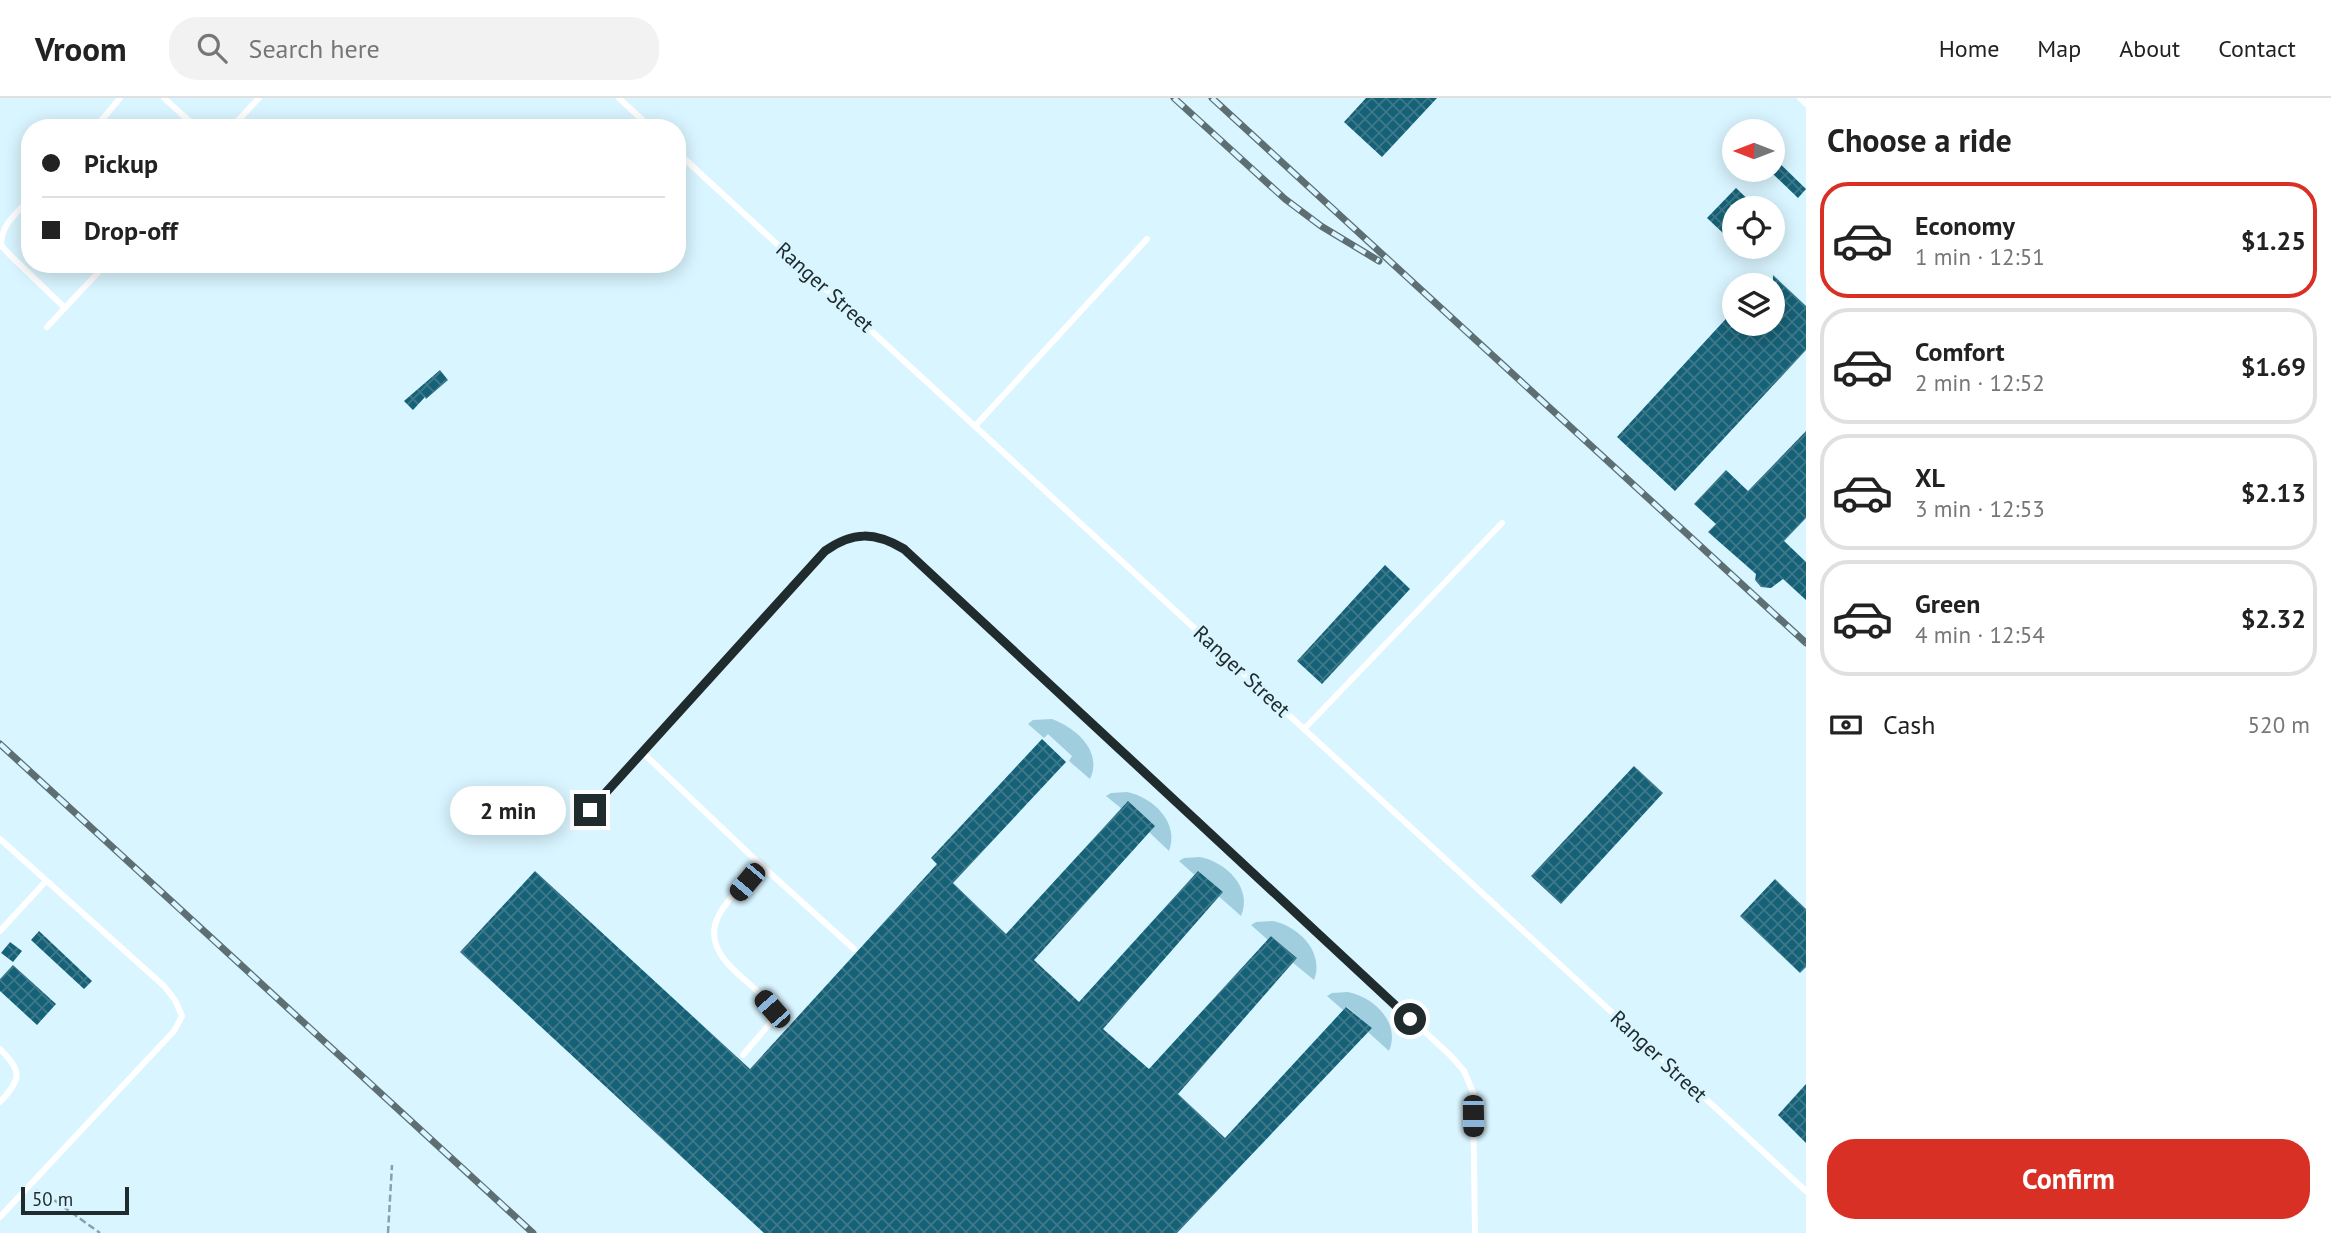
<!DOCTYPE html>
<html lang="en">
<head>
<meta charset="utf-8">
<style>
  body { margin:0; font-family:"PT Sans",sans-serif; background:#f2f2f2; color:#222; height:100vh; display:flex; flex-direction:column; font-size:26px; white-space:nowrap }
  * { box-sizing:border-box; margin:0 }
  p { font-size:23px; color:#767676 }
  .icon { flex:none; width:38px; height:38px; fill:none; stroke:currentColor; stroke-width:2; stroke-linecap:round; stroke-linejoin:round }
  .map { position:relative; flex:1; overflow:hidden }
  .details { display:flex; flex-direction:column; background:#fff; width:525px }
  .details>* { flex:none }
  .hud { position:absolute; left:21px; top:21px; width:665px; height:154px; border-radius:28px; box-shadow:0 4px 18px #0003; display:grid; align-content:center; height:154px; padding:0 21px; background:#fff }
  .needle { width:46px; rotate:270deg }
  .fabs { position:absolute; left:1722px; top:21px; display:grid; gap:14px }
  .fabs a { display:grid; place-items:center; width:63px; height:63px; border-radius:50%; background:#fff; box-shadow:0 4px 18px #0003; font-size:35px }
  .scale { position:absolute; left:21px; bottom:18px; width:108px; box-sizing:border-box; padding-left:7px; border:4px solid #202b2e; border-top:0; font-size:19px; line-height:24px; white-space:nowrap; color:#202b2e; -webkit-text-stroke:5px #d9f5ff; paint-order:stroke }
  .end { position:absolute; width:32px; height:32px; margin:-16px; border:9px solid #202b2e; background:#fff; box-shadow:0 0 0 4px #fff }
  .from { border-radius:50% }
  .bubble { position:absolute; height:49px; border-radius:24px; background:#fff; box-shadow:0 4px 18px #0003; font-size:23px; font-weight:700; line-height:49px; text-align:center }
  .car { position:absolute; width:21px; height:42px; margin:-21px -10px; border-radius:9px; box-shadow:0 0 5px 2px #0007; background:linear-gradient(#222 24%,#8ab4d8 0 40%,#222 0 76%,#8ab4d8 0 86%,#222 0) }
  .hud b { display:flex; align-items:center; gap:24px; height:66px; font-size:26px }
  .hud b+b { border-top:2px solid #e0e0e0 }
  .hud i { width:18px; height:18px; background:#222 }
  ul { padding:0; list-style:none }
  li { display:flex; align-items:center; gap:21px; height:116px; margin:0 14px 10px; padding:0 7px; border:4px solid #e0e0e0; border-radius:28px }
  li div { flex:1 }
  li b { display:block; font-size:26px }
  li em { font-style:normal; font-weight:700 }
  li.current { border-color:#d93025 }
  li>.icon { width:63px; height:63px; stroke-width:1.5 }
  h2 { padding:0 21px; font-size:32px; line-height:84px }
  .pay { display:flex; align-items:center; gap:18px; height:77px; padding:0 21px; font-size:26px }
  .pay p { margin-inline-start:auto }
  .button { display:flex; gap:14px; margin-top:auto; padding:14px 21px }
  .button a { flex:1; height:80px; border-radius:28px; background:#d93025; color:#fff; font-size:28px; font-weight:700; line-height:80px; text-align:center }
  header { display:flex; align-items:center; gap:42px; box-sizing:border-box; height:98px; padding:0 35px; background:#fff; border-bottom:2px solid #e0e0e0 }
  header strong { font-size:33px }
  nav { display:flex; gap:38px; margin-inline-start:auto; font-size:24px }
  .search { width:490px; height:63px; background:#f2f2f2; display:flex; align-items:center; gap:18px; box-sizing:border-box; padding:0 24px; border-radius:28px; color:#767676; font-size:26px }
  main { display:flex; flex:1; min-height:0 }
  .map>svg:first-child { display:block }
  .green { fill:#a0cede }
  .building { fill:url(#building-cross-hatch) }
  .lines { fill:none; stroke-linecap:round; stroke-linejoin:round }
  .path { stroke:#8ba0a7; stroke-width:2.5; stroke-dasharray:7 3.5; stroke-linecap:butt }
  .service { stroke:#fff; stroke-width:6 }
  .rail-casing { stroke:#5e6f74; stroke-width:7 }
  .rail { stroke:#d9f5ff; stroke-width:4.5; stroke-dasharray:13; stroke-linecap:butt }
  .route { stroke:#202b2e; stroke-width:9 }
  .labels { text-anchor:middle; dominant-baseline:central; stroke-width:7; stroke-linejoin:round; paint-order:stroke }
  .street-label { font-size:21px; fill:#202b2e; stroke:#d9f5ff }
</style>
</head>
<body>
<header>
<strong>Vroom</strong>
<div class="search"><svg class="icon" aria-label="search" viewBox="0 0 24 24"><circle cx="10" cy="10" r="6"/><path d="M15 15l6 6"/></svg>Search here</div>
<nav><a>Home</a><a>Map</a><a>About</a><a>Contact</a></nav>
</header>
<main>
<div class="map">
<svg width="1806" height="1135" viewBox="0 0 1806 1135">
  <defs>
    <pattern id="building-cross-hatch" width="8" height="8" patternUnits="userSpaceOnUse" patternTransform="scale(1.75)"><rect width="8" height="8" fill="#156177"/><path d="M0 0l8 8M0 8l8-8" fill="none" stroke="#3f7889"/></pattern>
  </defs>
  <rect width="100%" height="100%" fill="#d9f5ff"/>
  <g class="green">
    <path d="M1052,621c24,9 51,32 38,60l-21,-18 3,-5 -24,-22 -4,4 -16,-14 5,-4z"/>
    <path d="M1127,694c26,5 53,31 42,59l-20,-19 5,-5 -32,-18 -16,-13 5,-3z"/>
    <path d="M1200,759c26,5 53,31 41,59l-62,-55 5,-3z"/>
    <path d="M1273,823c25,5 52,31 41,59l-22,-18 4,-5 -25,-21 -3,4 -17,-15 5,-3z"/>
    <path d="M1348,894c26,5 53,31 41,59l-21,-19 4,-4 -25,-21 -4,3 -16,-14 5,-3z"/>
  </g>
  <g class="building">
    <polygon points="1366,0 1437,0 1382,59 1344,24"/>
    <polygon points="1773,59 1806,91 1798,100 1773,76"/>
    <polygon points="1736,90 1757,110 1734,110 1734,123 1723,135 1707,120"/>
    <polygon points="1773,177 1806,208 1806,252 1675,393 1617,339 1734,212 1734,226 1773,226"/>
    <polygon points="440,272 448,282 426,301 425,299 413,312 404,303"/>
    <polygon points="1806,333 1806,420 1784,443 1806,464 1806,502 1783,481 1771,490 1761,489 1755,482 1756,476 1708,434 1716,426 1694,406 1726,372 1748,393"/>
    <polygon points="1385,467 1410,491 1322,586 1297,563"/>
    <polygon points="1042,641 1066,664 953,785 1006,836 1128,703 1155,728 1034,862 1079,904 1198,773 1223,794 1103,931 1149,971 1271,838 1297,860 1178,996 1225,1040 1346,909 1372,930 1177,1135 764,1135 460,854 535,773 750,971 937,766 931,760"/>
    <polygon points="1634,668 1663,695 1561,806 1531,778"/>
    <polygon points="1775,781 1806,811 1806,869 1800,875 1740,818"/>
    <polygon points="39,833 92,883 84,891 31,842"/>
    <polygon points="10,844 22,853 13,864 1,855"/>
    <polygon points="13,867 56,906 37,927 0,893 0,881"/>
    <polygon points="1806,986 1806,1045 1778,1017"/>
  </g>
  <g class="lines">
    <g class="path">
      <polyline points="36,1092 54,1102 100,1135"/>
      <polyline points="388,1135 392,1067"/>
    </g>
    <g class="service">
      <polyline points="164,0 197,30"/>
      <polyline points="619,0 651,30"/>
      <polyline points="1800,0 1806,6"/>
      <polyline points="95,30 120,0"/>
      <polyline points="231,30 259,0"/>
      <polyline points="677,54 1806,1093"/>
      <path d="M30,101c-13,14 -29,25 -29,46l8,9 56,54"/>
      <polyline points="47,229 106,166"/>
      <polyline points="976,327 1147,141"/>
      <polyline points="1304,631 1502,425"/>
      <polyline points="642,654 761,767 854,851"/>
      <path d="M590,712l235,-259c28,-20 50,-19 79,-2l547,507 13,15 9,21 2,141"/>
      <polyline points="0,741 164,888 175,902 182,918 174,933 0,1119"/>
      <polyline points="0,833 46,783"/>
      <path d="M0,951c23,23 21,30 0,53"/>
      <path d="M743,957l29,-34 2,-9c-9,-16 -25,-28 -38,-40 -48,-44 -7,-70 25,-107"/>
    </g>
    <defs>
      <g id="rail">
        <polyline points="1174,0 1285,101 1321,128 1379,163"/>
        <polyline points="1212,0 1806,545"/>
        <polyline points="0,646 533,1135"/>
      </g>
    </defs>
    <use href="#rail" class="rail-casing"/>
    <use href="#rail" class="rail"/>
  </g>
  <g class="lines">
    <path class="route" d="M590,712l235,-259c28,-20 50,-19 79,-2l506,470"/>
  </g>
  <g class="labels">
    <g class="street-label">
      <text transform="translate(825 189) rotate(42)">Ranger Street</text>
      <text transform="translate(1242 573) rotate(43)">Ranger Street</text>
      <text transform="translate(1659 958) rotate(43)">Ranger Street</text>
    </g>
  </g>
</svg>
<div class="fabs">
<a><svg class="needle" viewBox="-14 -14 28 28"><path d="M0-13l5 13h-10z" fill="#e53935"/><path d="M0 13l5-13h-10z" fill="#767676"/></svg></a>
<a><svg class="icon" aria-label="locate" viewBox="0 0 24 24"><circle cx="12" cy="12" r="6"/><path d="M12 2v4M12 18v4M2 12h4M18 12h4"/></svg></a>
<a><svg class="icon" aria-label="layers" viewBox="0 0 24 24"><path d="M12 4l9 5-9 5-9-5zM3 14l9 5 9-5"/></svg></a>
</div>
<div class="scale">50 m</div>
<i class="end from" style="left:1410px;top:921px"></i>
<i class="end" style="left:590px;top:712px"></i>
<div class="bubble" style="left:450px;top:688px;width:116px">2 min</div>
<i class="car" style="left:747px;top:784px;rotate:220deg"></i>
<i class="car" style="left:772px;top:911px;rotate:319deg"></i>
<i class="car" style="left:1473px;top:1018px;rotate:179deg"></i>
<div class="hud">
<b><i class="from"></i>Pickup</b>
<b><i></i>Drop-off</b>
</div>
</div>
<section class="details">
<h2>Choose a ride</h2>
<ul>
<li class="current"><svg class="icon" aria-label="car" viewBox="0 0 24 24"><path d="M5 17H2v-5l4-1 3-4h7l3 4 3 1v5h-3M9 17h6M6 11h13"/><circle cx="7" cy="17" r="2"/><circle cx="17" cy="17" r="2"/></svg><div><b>Economy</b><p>1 min · 12:51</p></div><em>$1.25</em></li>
<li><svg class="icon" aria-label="car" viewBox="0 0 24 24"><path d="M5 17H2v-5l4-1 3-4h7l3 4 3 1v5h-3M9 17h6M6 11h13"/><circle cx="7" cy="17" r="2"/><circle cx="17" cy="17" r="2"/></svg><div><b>Comfort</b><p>2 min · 12:52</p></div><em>$1.69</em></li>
<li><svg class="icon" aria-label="car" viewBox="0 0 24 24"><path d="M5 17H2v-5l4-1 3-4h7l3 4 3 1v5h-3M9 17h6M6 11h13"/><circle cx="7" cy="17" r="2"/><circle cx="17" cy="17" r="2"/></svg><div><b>XL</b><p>3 min · 12:53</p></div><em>$2.13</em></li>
<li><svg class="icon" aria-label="car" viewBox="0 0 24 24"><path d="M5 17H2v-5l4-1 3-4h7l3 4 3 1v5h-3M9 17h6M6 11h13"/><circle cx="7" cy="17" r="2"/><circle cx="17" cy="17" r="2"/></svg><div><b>Green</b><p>4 min · 12:54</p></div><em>$2.32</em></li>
</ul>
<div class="pay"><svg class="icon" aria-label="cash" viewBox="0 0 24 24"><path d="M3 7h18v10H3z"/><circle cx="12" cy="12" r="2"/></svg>Cash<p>520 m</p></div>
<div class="button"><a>Confirm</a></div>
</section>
</main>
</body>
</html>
